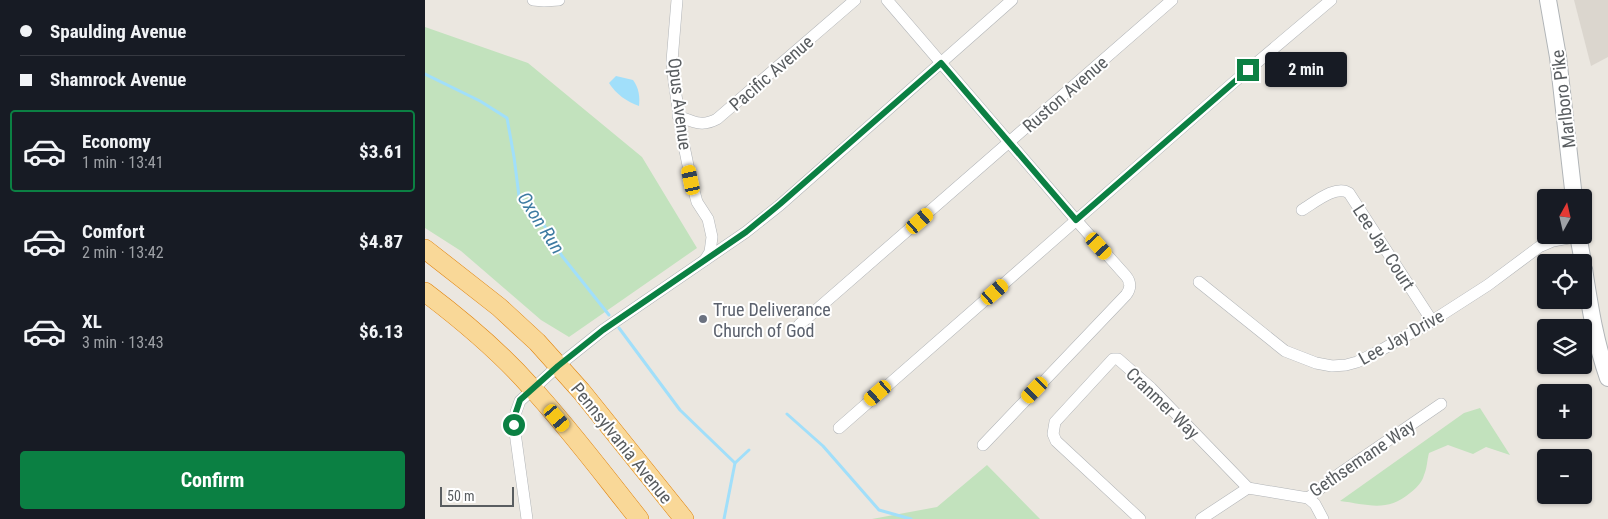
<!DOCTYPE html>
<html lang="en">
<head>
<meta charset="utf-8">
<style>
  body { margin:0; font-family:"Roboto Condensed",sans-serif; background:#20242c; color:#f1f3f6; height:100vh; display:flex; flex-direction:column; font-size:19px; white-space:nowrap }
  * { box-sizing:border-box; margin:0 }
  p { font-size:16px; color:#9ea1a6 }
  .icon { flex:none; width:28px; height:28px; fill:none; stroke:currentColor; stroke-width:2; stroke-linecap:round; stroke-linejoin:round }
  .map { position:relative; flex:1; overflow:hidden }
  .details { display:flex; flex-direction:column; background:#171b24; width:425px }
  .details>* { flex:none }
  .guide { display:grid; align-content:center; height:110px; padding:0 20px; background:#171b24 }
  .needle { width:32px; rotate:8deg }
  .tools { position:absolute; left:1112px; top:189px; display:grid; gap:10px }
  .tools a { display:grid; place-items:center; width:55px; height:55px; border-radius:5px; background:#171b24; box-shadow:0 1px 4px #0004; font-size:25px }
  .scale { position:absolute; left:15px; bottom:12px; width:74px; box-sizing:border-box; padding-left:5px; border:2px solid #595d60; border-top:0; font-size:14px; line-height:18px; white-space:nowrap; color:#595d60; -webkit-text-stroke:4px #fff; paint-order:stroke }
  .end { position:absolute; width:22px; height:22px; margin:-11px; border:6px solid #0b8043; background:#fff; box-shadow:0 0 0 2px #fff }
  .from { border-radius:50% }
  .bubble { position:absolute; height:35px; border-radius:5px; background:#171b24; box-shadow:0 1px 4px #0004; font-size:16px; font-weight:700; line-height:35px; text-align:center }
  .car { position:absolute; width:15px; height:30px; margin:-15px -8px; border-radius:6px; box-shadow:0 0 4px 1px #0007; background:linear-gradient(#f5c518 24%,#345 0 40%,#f5c518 0 76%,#345 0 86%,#f5c518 0) }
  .guide b { display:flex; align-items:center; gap:18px; height:48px; font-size:19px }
  .guide b+b { border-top:1px solid #363941 }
  .guide i { width:12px; height:12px; background:#f1f3f6 }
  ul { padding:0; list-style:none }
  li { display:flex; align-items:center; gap:15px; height:82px; margin:0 10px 8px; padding:0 10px; border:2px solid transparent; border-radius:5px }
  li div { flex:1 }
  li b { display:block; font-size:19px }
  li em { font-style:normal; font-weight:700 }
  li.active { border-color:#0b8043 }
  li>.icon { width:45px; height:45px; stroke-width:1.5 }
  .button { display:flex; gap:10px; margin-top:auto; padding:10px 20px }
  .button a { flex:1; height:58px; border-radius:5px; background:#0b8043; color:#fff; font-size:20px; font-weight:700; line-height:58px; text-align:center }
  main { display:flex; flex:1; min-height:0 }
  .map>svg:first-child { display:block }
  .education { fill:#dbd6ce }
  .green { fill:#c2e2bd }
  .water { fill:#a1dffa }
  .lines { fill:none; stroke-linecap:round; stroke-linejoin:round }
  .stream { stroke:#a1dffa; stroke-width:3 }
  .minor-casing { stroke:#b1b4b7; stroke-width:12 }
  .secondary-casing { stroke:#b0b4b7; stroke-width:18 }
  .trunk-casing { stroke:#e0820b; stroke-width:20 }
  .minor { stroke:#fff; stroke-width:11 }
  .secondary { stroke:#fff; stroke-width:16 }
  .trunk { stroke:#f9d898; stroke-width:19 }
  .route { stroke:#0b8043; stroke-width:6 }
  .worship-dot { fill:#6b7280; stroke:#fff; stroke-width:2 }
  .labels { text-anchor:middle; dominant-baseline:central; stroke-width:4; stroke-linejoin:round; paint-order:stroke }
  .street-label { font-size:18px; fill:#595d60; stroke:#fff }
  .worship-label { font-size:18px; fill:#5b616d; stroke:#fff; text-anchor:start }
  .water-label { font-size:19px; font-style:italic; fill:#3e7ba2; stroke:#fff }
</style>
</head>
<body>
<main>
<section class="details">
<div class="guide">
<b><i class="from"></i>Spaulding Avenue</b>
<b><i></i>Shamrock Avenue</b>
</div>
<ul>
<li class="active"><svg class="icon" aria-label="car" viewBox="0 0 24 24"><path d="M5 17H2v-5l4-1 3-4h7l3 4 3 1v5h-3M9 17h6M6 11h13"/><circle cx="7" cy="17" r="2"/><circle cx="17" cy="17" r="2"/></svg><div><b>Economy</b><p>1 min · 13:41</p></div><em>$3.61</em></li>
<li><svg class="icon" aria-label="car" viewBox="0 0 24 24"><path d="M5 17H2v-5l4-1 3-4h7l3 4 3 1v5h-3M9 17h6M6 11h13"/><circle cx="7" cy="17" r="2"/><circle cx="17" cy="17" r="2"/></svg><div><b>Comfort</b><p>2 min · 13:42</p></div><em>$4.87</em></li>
<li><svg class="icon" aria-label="car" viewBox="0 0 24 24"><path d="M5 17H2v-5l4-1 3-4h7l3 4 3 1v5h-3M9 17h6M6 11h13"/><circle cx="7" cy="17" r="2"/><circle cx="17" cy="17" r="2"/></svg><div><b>XL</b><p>3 min · 13:43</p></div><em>$6.13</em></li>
</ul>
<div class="button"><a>Confirm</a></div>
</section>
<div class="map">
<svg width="1183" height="519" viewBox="0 0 1183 519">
  <rect width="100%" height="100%" fill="#ebe7e0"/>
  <polygon class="education" points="1149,0 1183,0 1183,57 1166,66"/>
  <g class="green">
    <polygon points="0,27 103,63 217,157 272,248 144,337 116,320 36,251 0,228"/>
    <path d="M1055,408l30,47 -24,-8 -13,7 -25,-9 -19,8c-2,7 -2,16 -5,22 -2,8 -9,14 -14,18 -23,20 -44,11 -70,8l124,-88z"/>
    <polygon points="562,465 615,519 447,519 512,507"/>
  </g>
  <path class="water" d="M191,76l17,4c6,8 7,17 6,26 -12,-4 -23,-12 -30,-23z"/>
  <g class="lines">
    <g class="stream">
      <polyline points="0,74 55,101 82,118 89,157 94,196 116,220 137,256 184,315"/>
      <polyline points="194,328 255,410 310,463 299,519"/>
      <polyline points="362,414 398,446 454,510 486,519"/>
      <polyline points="310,463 324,450"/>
    </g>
    <defs>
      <g id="minor">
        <polyline points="108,0 119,1 134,0"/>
        <polyline points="252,0 247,61 249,82 258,141 266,180 272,202 283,219 287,237 285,252 280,260"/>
        <path d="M462,0l189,220 50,56c5,6 5,13 0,19l-143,150"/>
        <path d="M253,116c16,6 24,11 39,3l138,-119"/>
        <path d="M877,210c12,-7 34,-26 47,-17l83,128"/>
        <polyline points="774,282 860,351 891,363 907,366 921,365 932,362 958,349 1007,321 1063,285 1114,247 1128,241 1154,236"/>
        <polyline points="374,325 747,0"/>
        <polyline points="414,428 809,82 906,0"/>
        <polyline points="823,488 883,498 914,474 1016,404"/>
        <polyline points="883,498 890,504 898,519"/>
        <polyline points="102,519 89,425 91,412 95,401 133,366 178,330 321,232 355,205 587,0"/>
        <polyline points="715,519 631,441 628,434 630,422 688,359 693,359 726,388 823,488"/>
        <polyline points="776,519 823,488"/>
      </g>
      <g id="secondary">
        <polyline points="1123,0 1133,57 1149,198"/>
        <polyline points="1153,235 1158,262"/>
        <path d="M1159,269c6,38 11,72 24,109"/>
      </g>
      <g id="trunk">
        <polyline points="0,249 74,307 112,342 156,391 259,519"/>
        <path d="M0,292c37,28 74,59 105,94 39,42 73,88 109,133"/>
      </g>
    </defs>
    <use href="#minor" class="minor-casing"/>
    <use href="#secondary" class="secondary-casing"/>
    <use href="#trunk" class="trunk-casing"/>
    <use href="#minor" class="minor"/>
    <use href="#secondary" class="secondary"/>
    <use href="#trunk" class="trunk"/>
  </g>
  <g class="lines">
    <polyline class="route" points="89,425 91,412 95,400 133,366 178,330 321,232 355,204 516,63 651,220 823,70"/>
  </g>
  <circle class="worship-dot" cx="278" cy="319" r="5"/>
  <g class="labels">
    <g class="street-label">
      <text transform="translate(346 73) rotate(-41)">Pacific Avenue</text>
      <text transform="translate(640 94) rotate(-41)">Ruston Avenue</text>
      <text transform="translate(1138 99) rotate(-97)">Marlboro Pike</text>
      <text transform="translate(255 104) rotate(83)">Opus Avenue</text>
      <text transform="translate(959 247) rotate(57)">Lee Jay Court</text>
      <text transform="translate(976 337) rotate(-29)">Lee Jay Drive</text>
      <text transform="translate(738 403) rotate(44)">Cranmer Way</text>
      <text transform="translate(197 443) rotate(51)">Pennsylvania Avenue</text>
      <text transform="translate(937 458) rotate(-34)">Gethsemane Way</text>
    </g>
    <g class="worship-label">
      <text x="288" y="309">True Deliverance<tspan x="288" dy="21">Church of God</tspan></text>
    </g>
    <g class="water-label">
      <text transform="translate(116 223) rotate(57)">Oxon Run</text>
    </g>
  </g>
</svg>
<div class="tools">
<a><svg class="needle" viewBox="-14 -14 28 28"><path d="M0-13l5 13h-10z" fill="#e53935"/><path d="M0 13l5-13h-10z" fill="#9ea1a6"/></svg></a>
<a><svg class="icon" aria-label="locate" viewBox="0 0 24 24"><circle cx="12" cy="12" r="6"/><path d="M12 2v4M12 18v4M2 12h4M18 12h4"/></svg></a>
<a><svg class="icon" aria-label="layers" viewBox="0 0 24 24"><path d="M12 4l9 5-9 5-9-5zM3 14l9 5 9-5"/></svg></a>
<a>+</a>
<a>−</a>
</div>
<div class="scale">50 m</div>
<i class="end from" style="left:89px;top:425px"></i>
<i class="end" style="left:823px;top:70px"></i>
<div class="bubble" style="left:840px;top:52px;width:82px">2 min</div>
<i class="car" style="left:266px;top:180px;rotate:348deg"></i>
<i class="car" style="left:495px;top:221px;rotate:49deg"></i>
<i class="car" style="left:674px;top:246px;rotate:138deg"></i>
<i class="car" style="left:570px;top:292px;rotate:49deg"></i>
<i class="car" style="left:610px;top:390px;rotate:224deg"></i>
<i class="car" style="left:453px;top:393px;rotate:229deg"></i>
<i class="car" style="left:132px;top:418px;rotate:140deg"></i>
</div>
</main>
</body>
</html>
